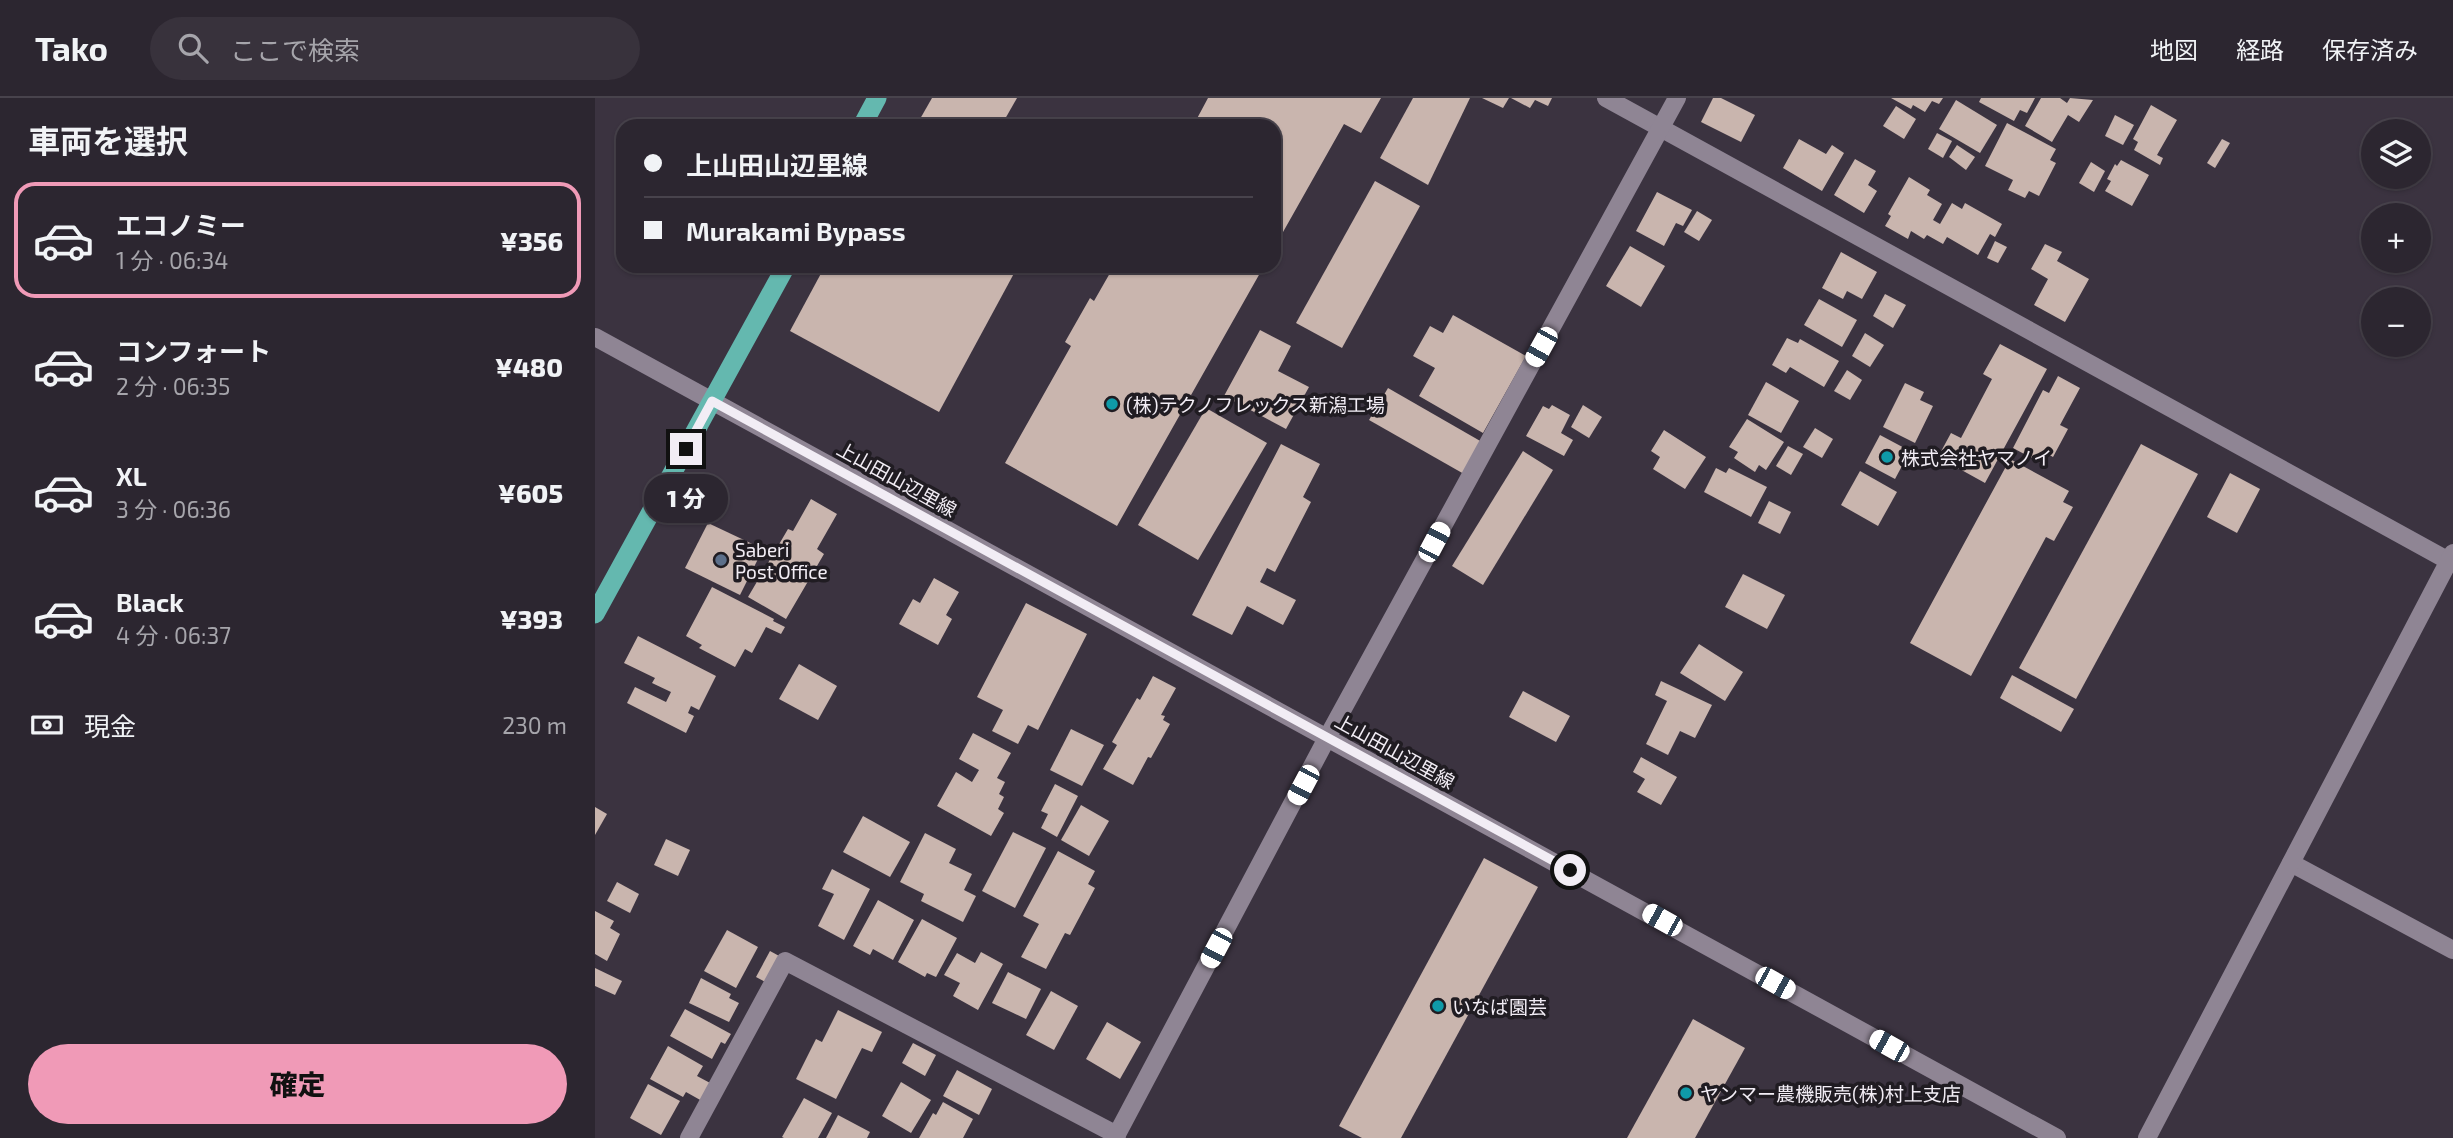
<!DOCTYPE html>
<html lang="ja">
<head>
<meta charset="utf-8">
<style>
  body { margin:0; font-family:"Exo 2","Noto Sans JP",sans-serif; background:#38323c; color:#f1f3f6; height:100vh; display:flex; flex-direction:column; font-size:26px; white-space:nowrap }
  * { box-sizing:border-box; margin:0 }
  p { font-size:23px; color:#a6a5ab }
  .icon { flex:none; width:38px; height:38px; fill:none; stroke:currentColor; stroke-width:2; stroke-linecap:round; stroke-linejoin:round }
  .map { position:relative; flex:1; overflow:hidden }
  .side { display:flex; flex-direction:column; background:#2c2630; width:595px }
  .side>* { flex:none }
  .hud { position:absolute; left:21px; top:21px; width:665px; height:154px; border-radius:21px; box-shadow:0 2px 5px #0004,0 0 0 2px #48434c; display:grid; align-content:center; height:154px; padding:0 28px; background:#2c2630 }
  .buttons { position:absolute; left:1766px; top:21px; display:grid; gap:14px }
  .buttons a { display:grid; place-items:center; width:70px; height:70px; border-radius:50%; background:#2c2630; box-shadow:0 2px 5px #0004,0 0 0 2px #48434c; font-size:35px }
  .end { position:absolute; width:32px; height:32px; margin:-16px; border:9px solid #f2edf5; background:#111; box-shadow:0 0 0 4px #111 }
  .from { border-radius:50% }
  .bubble { position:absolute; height:49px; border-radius:24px; background:#2c2630; box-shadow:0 2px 5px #0004,0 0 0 2px #48434c; font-size:23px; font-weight:800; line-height:49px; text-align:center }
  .car { position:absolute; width:21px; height:42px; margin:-21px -10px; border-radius:9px; box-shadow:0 0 5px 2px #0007; background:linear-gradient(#fff 24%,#345 0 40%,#fff 0 76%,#345 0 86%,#fff 0) }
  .hud b { display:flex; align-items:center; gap:24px; height:66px; font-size:26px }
  .hud b+b { border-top:2px solid #48434c }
  .hud i { width:18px; height:18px; background:#f1f3f6 }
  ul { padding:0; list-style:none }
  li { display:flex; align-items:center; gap:21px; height:116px; margin:0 14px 10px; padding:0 14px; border:4px solid transparent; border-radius:21px }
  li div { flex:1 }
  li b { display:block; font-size:26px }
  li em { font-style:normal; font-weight:800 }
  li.current { border-color:#f09ab7 }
  li>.icon { width:63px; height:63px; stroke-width:1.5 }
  h2 { padding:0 28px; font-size:32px; line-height:84px }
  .pay { display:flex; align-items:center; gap:18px; height:77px; padding:0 28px; font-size:26px }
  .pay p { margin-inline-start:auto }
  .action { display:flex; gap:14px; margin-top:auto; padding:14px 28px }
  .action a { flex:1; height:80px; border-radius:42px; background:#f09ab7; color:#111; font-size:28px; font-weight:800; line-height:80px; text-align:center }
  header { display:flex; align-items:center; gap:42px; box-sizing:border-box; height:98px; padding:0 35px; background:#2c2630; border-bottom:2px solid #48434c }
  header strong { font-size:33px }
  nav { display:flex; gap:38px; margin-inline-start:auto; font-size:24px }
  .search { width:490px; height:63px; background:#38323c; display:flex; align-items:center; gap:18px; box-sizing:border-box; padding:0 24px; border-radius:38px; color:#a6a5ab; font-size:26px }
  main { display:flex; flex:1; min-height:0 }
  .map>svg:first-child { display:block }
  .building { fill:#c9b5ae }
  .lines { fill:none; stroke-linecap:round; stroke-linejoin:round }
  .minor { stroke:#8f8594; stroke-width:18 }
  .tertiary { stroke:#8f8594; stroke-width:18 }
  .secondary { stroke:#8f8594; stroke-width:18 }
  .trunk { stroke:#64b8af; stroke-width:19 }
  .route { stroke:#f2edf5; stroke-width:9 }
  .culture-dot { fill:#0f9aa8; stroke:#201c22; stroke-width:2.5 }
  .service-dot { fill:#5c6f8a; stroke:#201c22; stroke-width:2.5 }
  .labels { text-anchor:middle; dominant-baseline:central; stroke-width:7; stroke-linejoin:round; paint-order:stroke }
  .poi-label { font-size:19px; fill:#f2edf5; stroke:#201c22; text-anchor:start }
  .street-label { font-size:19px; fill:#f2edf5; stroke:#201c22 }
</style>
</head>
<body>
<header>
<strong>Tako</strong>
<div class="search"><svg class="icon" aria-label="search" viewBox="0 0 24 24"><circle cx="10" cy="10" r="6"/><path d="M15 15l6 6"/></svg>ここで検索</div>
<nav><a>地図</a><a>経路</a><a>保存済み</a></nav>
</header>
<main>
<section class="side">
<h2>車両を選択</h2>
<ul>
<li class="current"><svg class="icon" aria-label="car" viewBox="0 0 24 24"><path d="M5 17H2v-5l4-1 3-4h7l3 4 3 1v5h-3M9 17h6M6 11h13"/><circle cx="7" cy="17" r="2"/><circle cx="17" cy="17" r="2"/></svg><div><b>エコノミー</b><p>1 分 · 06:34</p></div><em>¥356</em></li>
<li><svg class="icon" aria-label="car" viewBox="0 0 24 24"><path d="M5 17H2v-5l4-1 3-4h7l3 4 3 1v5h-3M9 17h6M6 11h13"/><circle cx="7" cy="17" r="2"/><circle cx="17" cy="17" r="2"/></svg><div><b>コンフォート</b><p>2 分 · 06:35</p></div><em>¥480</em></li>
<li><svg class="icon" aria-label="car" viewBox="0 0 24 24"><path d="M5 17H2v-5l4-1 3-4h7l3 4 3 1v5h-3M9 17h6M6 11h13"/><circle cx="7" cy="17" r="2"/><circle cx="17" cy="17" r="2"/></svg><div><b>XL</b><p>3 分 · 06:36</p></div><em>¥605</em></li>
<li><svg class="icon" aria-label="car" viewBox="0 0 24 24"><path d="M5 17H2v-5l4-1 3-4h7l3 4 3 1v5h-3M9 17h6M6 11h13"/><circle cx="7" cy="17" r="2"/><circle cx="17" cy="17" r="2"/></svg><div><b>Black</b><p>4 分 · 06:37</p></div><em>¥393</em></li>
</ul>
<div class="pay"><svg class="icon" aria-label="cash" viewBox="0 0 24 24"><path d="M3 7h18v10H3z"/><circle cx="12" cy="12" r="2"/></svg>現金<p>230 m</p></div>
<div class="action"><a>確定</a></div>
</section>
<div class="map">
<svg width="1858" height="1040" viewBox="0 0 1858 1040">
  <rect width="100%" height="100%" fill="#3b3340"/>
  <g class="building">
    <polygon points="337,0 422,0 406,28 321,28"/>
    <polygon points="613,0 786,0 766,35 749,26 679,150 679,28 598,28"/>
    <polygon points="818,0 875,0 833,87 785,60"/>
    <polygon points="887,0 914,0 908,10"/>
    <polygon points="916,0 957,0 953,8 940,2 935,10"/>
    <polygon points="1118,0 1126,0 1160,17 1146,44 1106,24"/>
    <polygon points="1296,0 1348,0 1344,6 1337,3 1330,14 1318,7 1316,11"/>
    <polygon points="1386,0 1440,0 1432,15 1425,12 1419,23 1384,4"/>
    <polygon points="1446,0 1465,0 1472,5 1475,0 1498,2 1484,24 1473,17 1457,44 1430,28"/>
    <polygon points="1361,2 1402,27 1385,55 1344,31"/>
    <polygon points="1556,7 1582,22 1562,57 1568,60 1565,67 1539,52 1543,44 1538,41"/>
    <polygon points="1301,8 1321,21 1309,41 1288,28"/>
    <polygon points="1520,17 1539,27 1528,47 1510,38"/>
    <polygon points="1412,25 1461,51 1455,62 1461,65 1444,98 1434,93 1430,100 1413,92 1418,82 1390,68"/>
    <polygon points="1342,35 1357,43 1348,60 1333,51"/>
    <polygon points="1204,41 1231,56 1237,47 1249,55 1227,93 1188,70"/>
    <polygon points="1627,41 1635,45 1620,70 1612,65"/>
    <polygon points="1362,47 1380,59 1371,72 1354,59"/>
    <polygon points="1260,61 1281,73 1273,87 1282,93 1269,115 1239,97"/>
    <polygon points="1526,62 1554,77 1537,108 1510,93 1516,83 1512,81 1520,66 1522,68"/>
    <polygon points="1496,64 1510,73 1499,94 1484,85"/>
    <polygon points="1314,79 1335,92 1332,97 1347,106 1338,122 1345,126 1357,105 1367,111 1370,105 1407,126 1400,139 1395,136 1383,157 1352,139 1348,146 1332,137 1329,141 1316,133 1313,141 1290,128 1296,118 1293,116"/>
    <polygon points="780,83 825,108 747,250 701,225"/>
    <polygon points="1062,94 1097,112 1088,128 1081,125 1069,148 1041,133"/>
    <polygon points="1102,113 1117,122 1104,143 1089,134"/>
    <polygon points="1400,143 1412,149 1403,165 1392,160"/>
    <polygon points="1450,146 1467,154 1462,163 1494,181 1470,224 1439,207 1453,181 1436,171"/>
    <polygon points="1035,148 1070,168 1046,209 1011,188"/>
    <polygon points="1246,154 1282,174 1267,201 1252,193 1248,201 1227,190"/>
    <polygon points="230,168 423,168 344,314 195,233"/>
    <polygon points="519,168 669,168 522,428 410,365 476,248 470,244 495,200 499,203"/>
    <polygon points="1290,196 1311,207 1298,230 1278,218"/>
    <polygon points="1224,201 1262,222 1247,249 1209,227"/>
    <polygon points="858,217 931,258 888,335 824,298 840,270 818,258 835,228 848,235"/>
    <polygon points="665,232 696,248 683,273 714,289 691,331 629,298"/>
    <polygon points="1270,235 1289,247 1275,269 1257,258"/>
    <polygon points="1192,240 1203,245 1205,241 1244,263 1229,289 1195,269 1191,275 1177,267"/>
    <polygon points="1405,246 1452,271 1390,385 1343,359 1356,335 1366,340 1397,281 1388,276"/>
    <polygon points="1252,272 1267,282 1255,302 1239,293"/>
    <polygon points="1463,278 1485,290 1465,327 1473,331 1458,359 1451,355 1446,365 1418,350 1448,292 1454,295"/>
    <polygon points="1171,284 1204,303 1186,335 1153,317"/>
    <polygon points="1310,285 1329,294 1325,302 1338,308 1320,345 1288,329"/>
    <polygon points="793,290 887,344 869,376 774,322"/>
    <polygon points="957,307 975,317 966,335 978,342 969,358 931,338 948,308 954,311"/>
    <polygon points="988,307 1007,319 994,340 976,329"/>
    <polygon points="611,310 672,345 603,462 543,427"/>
    <polygon points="1152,321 1189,344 1171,372 1164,367 1160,374 1139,360 1143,354 1134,349"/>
    <polygon points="1220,330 1238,341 1227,360 1208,349"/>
    <polygon points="1069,332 1111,359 1090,391 1058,371 1065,359 1056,353"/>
    <polygon points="1285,337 1315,353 1300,381 1270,365"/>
    <polygon points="686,346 725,366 708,399 716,404 680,474 672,470 665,484 701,502 688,527 652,508 637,537 597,517"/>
    <polygon points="1546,346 1603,376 1481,601 1424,570"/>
    <polygon points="1193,348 1208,356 1196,377 1181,368"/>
    <polygon points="928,353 958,372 888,487 857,468"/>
    <polygon points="1415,361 1474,393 1468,404 1478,409 1459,443 1451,439 1376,578 1315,545"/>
    <polygon points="1121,370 1131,375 1134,370 1172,389 1156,419 1109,394"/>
    <polygon points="1265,373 1302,394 1283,428 1246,407"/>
    <polygon points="1635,375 1665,391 1642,435 1612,419"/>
    <polygon points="216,401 242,416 222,451 229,456 191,521 153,499 193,431 198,433"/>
    <polygon points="1174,403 1196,414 1185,436 1163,425"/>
    <polygon points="113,425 168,451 145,497 90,470"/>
    <polygon points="1148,476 1190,497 1172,531 1130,509"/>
    <polygon points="339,480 364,494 351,517 357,521 343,547 304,526 318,501 325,505"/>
    <polygon points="117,489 179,521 178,523 190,529 186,536 171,529 157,555 150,551 140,569 104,550 107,547 91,538"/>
    <polygon points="431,505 492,536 443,632 433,627 423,646 397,633 408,612 382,599"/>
    <polygon points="43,538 121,578 104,612 96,608 93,615 99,618 91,635 32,605 40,589 71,604 76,594 57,585 60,580 29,565"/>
    <polygon points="1104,546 1148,574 1130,603 1085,575"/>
    <polygon points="204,566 242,588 223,622 184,601"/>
    <polygon points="1417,577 1479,611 1466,634 1405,600"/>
    <polygon points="558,578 581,590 566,617 570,618 568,622 575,626 556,660 553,659 538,687 508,671 522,647 517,644 542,600 545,602"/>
    <polygon points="1066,583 1117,607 1100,640 1085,633 1073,657 1051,646 1072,603 1060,597"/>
    <polygon points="928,593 975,618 961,644 914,619"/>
    <polygon points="476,631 509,647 487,688 455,672"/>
    <polygon points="378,635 416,655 402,680 410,684 404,696 409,699 403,711 409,715 396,738 342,708 361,674 377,684 384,672 364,661"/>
    <polygon points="1046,659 1082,679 1066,707 1042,694 1050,681 1038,674"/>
    <polygon points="460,686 483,698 462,739 446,730 453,716 446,713"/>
    <polygon points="486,707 514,723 494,758 466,742"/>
    <polygon points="0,709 12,716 0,737"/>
    <polygon points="268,718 315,744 295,779 248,754"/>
    <polygon points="418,734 451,750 420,810 387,793"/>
    <polygon points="330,735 361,751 354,765 377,776 369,792 381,798 368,824 326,803 329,796 305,784"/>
    <polygon points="71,741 95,752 83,778 59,767"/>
    <polygon points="463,753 500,773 493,786 500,790 475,837 470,835 451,871 426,859 444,826 428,818"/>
    <polygon points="889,760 943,789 806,1040 767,1040 744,1028"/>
    <polygon points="237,771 275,791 249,842 223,828 239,796 227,791"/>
    <polygon points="22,784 44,796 35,815 12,803"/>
    <polygon points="283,802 319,822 298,862 278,851 275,857 258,848"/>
    <polygon points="0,813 19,823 15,830 25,836 12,863 0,856"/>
    <polygon points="327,821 362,840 341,879 332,875 330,879 303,864"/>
    <polygon points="132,832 163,849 141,890 109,873"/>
    <polygon points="175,853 186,859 172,885 161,879"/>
    <polygon points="386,854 408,866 383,912 358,898 365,885 349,877 362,855 380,865"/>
    <polygon points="0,870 27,883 20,897 0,888"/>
    <polygon points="413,874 446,891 431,921 397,905"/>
    <polygon points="106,880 136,896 134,900 144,905 134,924 94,905"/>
    <polygon points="456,893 483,908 459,952 431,937"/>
    <polygon points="90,911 136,936 130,946 126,944 117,961 75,938"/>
    <polygon points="243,912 287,934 277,954 267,950 241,1001 201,981 221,941 227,944"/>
    <polygon points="1098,921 1150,950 1100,1040 1032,1040"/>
    <polygon points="512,924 546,944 525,981 491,961"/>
    <polygon points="318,945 341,957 330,978 307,965"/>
    <polygon points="73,948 108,968 102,978 117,986 107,1003 91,994 88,999 55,981"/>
    <polygon points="362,972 397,991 384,1017 348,998"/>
    <polygon points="306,984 336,1002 316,1035 287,1018"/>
    <polygon points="53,986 85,1003 66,1037 35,1020"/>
    <polygon points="209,1000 237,1015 223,1040 189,1040 187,1039"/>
    <polygon points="348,1004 378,1021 368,1040 324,1040 338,1015 341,1017"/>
    <polygon points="243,1017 275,1034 272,1040 231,1040"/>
  </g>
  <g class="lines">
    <g class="minor">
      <polyline points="1011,0 1854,463"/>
      <polyline points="1696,765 1858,852"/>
      <polyline points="94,1040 190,863 522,1037"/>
      <polyline points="520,1040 732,640 1082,0"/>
      <polyline points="1552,1040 1858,455"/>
    </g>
    <polyline class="tertiary" points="0,239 117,303"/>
    <polyline class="secondary" points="117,303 1462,1040"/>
    <g class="trunk">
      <polyline points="267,28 282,0"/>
      <polyline points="0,516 191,168"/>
    </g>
  </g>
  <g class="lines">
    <polyline class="route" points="91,351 117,303 975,772"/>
  </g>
  <g class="culture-dot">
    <circle cx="517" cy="306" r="7"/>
    <circle cx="1292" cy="359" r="7"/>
    <circle cx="843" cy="908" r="7"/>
    <circle cx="1091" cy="995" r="7"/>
  </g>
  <circle class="service-dot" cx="126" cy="462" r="7"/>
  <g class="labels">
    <g class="poi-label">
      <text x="531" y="306">(株)テクノフレックス新潟工場</text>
      <text x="1306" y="359">株式会社ヤマノイ</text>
      <text x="140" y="451">Saberi<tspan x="140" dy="22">Post Office</tspan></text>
      <text x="857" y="908">いなば園芸</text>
      <text x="1105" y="995">ヤンマー農機販売(株)村上支店</text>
    </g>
    <g class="street-label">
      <text transform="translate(302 381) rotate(29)">上山田山辺里線</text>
      <text transform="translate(800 653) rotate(29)">上山田山辺里線</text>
    </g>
  </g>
</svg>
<div class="buttons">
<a><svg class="icon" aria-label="layers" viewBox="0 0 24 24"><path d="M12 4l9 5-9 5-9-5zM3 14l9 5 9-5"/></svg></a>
<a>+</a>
<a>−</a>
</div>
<i class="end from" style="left:975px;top:772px"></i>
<i class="end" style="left:91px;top:351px"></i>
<div class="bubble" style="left:49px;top:376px;width:84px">1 分</div>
<i class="car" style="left:946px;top:249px;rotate:209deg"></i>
<i class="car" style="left:839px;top:444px;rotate:28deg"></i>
<i class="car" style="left:708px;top:687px;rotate:208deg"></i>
<i class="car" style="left:1067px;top:822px;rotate:299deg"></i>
<i class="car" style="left:621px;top:850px;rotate:208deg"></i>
<i class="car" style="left:1180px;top:885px;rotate:119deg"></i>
<i class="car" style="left:1294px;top:948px;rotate:299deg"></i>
<div class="hud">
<b><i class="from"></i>上山田山辺里線</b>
<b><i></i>Murakami Bypass</b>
</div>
</div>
</main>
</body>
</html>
